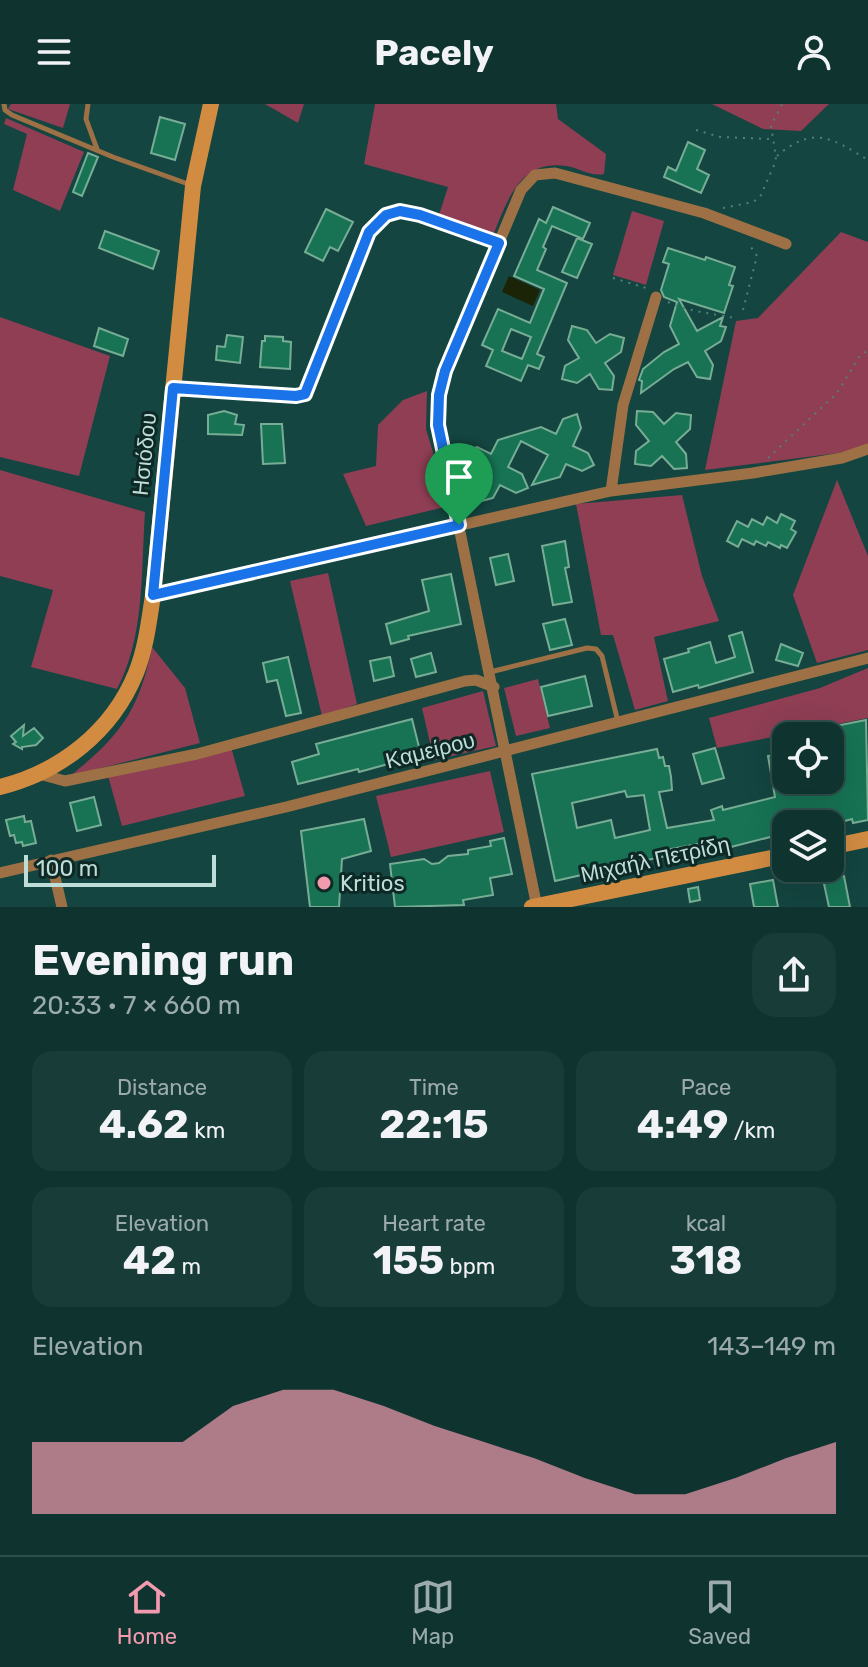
<!DOCTYPE html>
<html lang="en">
<head>
<meta charset="utf-8">
<style>
	body { margin:0; font-family:Rubik,sans-serif; background:#183c38; color:#f1f3f6; height:100vh; display:flex; flex-direction:column; font-size:30px; white-space:nowrap }
	* { box-sizing:border-box; margin:0 }
	p { font-size:26px; color:#9baaab }
	.icon { flex:none; width:44px; height:44px; fill:none; stroke:currentColor; stroke-width:2; stroke-linecap:round; stroke-linejoin:round }
	.map { position:relative; height:803px; overflow:hidden }
	.panel { display:flex; flex-direction:column; background:#0f3430; flex:1 }
	.panel>* { flex:none }
	.tools { position:absolute; left:772px; top:618px; display:grid; gap:16px }
	.tools a { display:grid; place-items:center; width:72px; height:72px; border-radius:16px; background:#0f3430; box-shadow:0 8px 32px #0002,0 0 0 2px #2f4f4c; font-size:40px }
	.scale { position:absolute; left:24px; bottom:20px; width:192px; box-sizing:border-box; padding-left:8px; border:4px solid #bfddd8; border-top:0; font-size:22px; line-height:28px; white-space:nowrap; color:#bfddd8; -webkit-text-stroke:6px #0e2925; paint-order:stroke }
	.pin { position:absolute; display:grid; place-items:center; width:68px; height:68px; color:#fff; margin:-82px -34px; border-radius:50% 50% 50% 0; rotate:-45deg; box-shadow:0 0 8px #0007 }
	.pin .icon { rotate:45deg }
	.round { display:grid; place-items:center; flex:none; width:84px; height:84px; border-radius:24px; background:#183c38 }
	.head { display:flex; align-items:center; justify-content:space-between; height:136px; padding:0 32px }
	h1 { font-size:44px; font-weight:700; line-height:60px }
	.stats { display:grid; grid-template-columns:repeat(3,1fr); gap:12px; height:136px; padding:8px 32px }
	.stats div { display:grid; align-content:center; border-radius:20px; background:#183c38; text-align:center }
	.stats b { font-size:40px; font-weight:700 }
	.stats small { font-size:22px; font-weight:400 }
	.stats p { font-size:22px }
	.chart { height:224px; padding:16px 32px }
	.chart p { display:flex; justify-content:space-between }
	.chart svg { width:100%; height:144px; margin-top:8px; fill:#f29aae; opacity:.7 }
	header { display:flex; justify-content:space-between; align-items:center; height:104px; padding:0 32px; background:#0f3430; font-size:36px; font-weight:700 }
	.tabs { display:flex; justify-content:space-around; align-items:center; height:112px; border-top:2px solid #2f4f4c; background:#0f3430; font-size:22px; color:#9baaab }
	.tabs a { display:grid; justify-items:center; gap:4px }
	.tabs .on { color:#f29aae }
	.map>svg:first-child { display:block }
	.green { fill:#8f3e54 }
	.water { fill:#1b2407 }
	.building { fill:#177354; stroke:#78ad95; stroke-width:2; fill-rule:evenodd }
	.lines { fill:none; stroke-linecap:round; stroke-linejoin:round }
	.path { stroke:#557e79; stroke-width:2; stroke-dasharray:2 6; stroke-linecap:butt }
	.lane { stroke:#9d7145; stroke-width:5 }
	.street { stroke:#9d7145; stroke-width:11 }
	.secondary { stroke:#d28c42; stroke-width:16 }
	.route-casing { stroke:#fff; stroke-width:16 }
	.route { stroke:#1a73e8; stroke-width:10 }
	.poi-dot { fill:#f29aae; stroke:#0e2925; stroke-width:3 }
	.labels { text-anchor:middle; stroke-width:6; stroke-linejoin:round; paint-order:stroke }
	.street-label { font-size:22px; fill:#bfddd8; stroke:#0e2925 }
	.poi-label { font-size:22px; fill:#bfddd8; stroke:#0e2925; text-anchor:start }
</style>
</head>
<body>
<header><svg class="icon" aria-label="menu" viewBox="0 0 24 24"><path d="M4 6h16M4 12h16M4 18h16"/></svg>Pacely<svg class="icon" aria-label="person" viewBox="0 0 24 24"><circle cx="12" cy="8" r="4"/><path d="M4 21q1-7 8-7t8 7"/></svg></header>
<div class="map">
<svg width="868" height="803" viewBox="0 0 868 803">
	<rect width="100%" height="100%" fill="#144540"/>
	<path class="green" d="M11,0H70L63,24L8,5Z
		M265,0H304L298,19Z
		M375,0H556L558,15L606,50L604,70C590,73 580,64 566,62C518,55 507,99 491,136L438,114L448,83L364,60Z
		M712,0H829L801,27L763,25Z
		M6,14L84,48L60,107L13,86L27,30L4,20Z
		M632,107L664,117L646,181L613,171Z
		M841,128L868,138V341L862,346L705,366L736,217L758,214Z
		M0,213L110,252L79,372L0,353Z
		M427,287L426,325L449,402L366,422L343,370L376,362L378,321L403,296Z
		M0,366L145,408C141,466 145,533 117,585L31,563L53,486L0,472Z
		M837,376L868,452V546L817,559L793,491Z
		M682,391L702,472L719,517L654,533L668,597L635,606L613,531H601L576,400Z
		M328,469L357,600L322,612L290,477Z
		M152,543L185,584L200,639L70,672C120,632 139,607 152,543Z
		M868,564V614L717,644L709,614L820,584Z
		M538,575L550,624L516,632L504,584Z
		M483,587L496,642L434,656L422,604Z
		M231,643L245,692L122,722L108,672Z
		M490,667L504,728L391,753L376,692Z"/>
	<path class="water" d="M509,172L540,186L533,202L502,188Z"/>
	<path class="building" d="M160,13L185,20L175,56L151,49Z
		M688,38L705,46L697,65L709,71L701,89L664,73L668,63L676,67Z
		M88,49L98,53L82,92L73,88Z
		M553,103L590,119L583,135L552,122L543,143L546,145L537,166L567,179L537,250L544,253L539,265L528,261L521,277L486,262L493,246L482,241L498,205L530,219L544,185L514,172L539,115L546,119ZM511,225L531,233L522,255L502,247Z
		M326,105L353,118L338,147L330,143L323,157L305,148Z
		M105,127L159,147L153,165L99,144Z
		M577,134L592,140L577,174L562,168Z
		M668,144L705,156L706,153L735,163L729,181L733,182L724,209L679,195L697,227L723,213L720,222L726,223L721,237L705,247L713,261L710,275L697,273L688,258L674,265L641,289L642,277L639,276L643,265L664,248L679,240L670,222L677,198L664,193L661,186L669,160L663,158Z
		M572,222L587,226L596,239L610,230L624,234L621,248L605,259L614,272L612,286L599,285L590,270L577,279L562,275L565,262L579,254L568,236Z
		M99,224L128,235L123,252L94,242Z
		M227,231L243,233L240,259L216,256L217,242L225,243Z
		M265,232L283,233V237L291,238L290,265L260,263L262,237H265Z
		M224,307L237,311L235,320L244,321L242,331L208,330V311Z
		M637,307L653,308L664,320L676,309L691,311L690,325L676,338L686,350L687,364L674,365L662,352L651,362L635,360L636,347L649,337L636,321Z
		M577,310L581,324L573,342L588,349L594,361L582,367L566,360L560,373L532,381L548,351L521,337L508,363L522,370L528,384L516,389L500,381L493,394L478,398L475,386L483,372L465,361L461,348L477,343L491,350L498,336L541,323L556,330L563,315Z
		M261,320H282L285,359L263,360Z
		M781,410L795,417L791,425L796,428L787,444L781,441L780,444L768,438L766,442L756,437L754,441L742,435L738,443L727,437L737,417L748,423L752,415L763,421L767,413L777,419Z
		M565,437L569,463L565,464L572,498L553,501L542,442Z
		M508,450L514,477L496,481L490,454Z
		M451,470L461,520L408,532L409,535L391,540L386,520L429,507L422,476Z
		M565,515L572,541L550,546L543,520Z
		M742,528L753,568L699,584L698,581L673,588L664,555L689,548L688,545L710,538L716,559L735,553L729,532Z
		M781,540L803,549L798,562L776,556Z
		M431,549L436,568L416,573L411,555Z
		M288,553L301,609L286,612L277,576L267,578L263,559Z
		M390,553L394,572L374,577L370,557Z
		M585,572L592,602L548,612L541,583Z
		M412,615L421,651L359,668L358,665L298,680L292,658L319,650L316,640Z
		M866,616L868,716L853,719L852,715L834,720H786V729L723,745L720,736L671,745L672,751L632,759L633,763L600,770L599,767L555,777L532,670L657,645L659,654L663,653L665,662H669L671,673L672,686L659,688L667,724L714,716L711,706L722,702L723,706L775,693L768,652L786,649V676H794L796,685L839,674L833,645L830,646V623ZM625,687L627,693L644,691L650,726L615,734L611,716L577,724L572,699Z
		M24,621L23,632L34,624L43,634L36,641L22,643V645L13,640L16,638L11,632Z
		M715,644L724,674L702,680L693,650Z
		M94,693L101,721L77,727L70,699Z
		M24,712L25,718L31,717L36,739L23,742L22,738L16,739L14,731L10,732L6,716Z
		M364,715L371,747L342,755L339,803H310L301,727Z
		M504,734L512,770L490,774L493,791L463,796L464,801L395,803L390,760L424,755L432,760L439,759L448,752L468,750V746L491,742L490,737Z
		M844,772L850,803H829L823,775Z
		M773,776L778,803H754L750,780Z
		M698,783L700,796L690,798L688,785Z"/>
	<g class="lines">
		<path class="path" d="M696,26L720,33L770,35
			M777,52C813,21 832,34 868,56
			M723,104L753,98L760,93L775,59L776,53L771,22L782,0
			M613,174L646,184
			M668,198C689,208 711,209 734,214
			M743,206L757,152L749,140
			M768,354L837,289L861,250L868,247"/>
		<path class="lane" d="M4,0L5,6L12,11L113,53L191,81
			M88,0L86,15L97,45
			M490,568L587,544L596,545L602,552L618,618"/>
		<path class="street" d="M173,284L296,292L305,290L369,128C374,121 379,114 387,110C411,100 473,130 499,139
			M611,387L623,301L656,193
			M153,491L611,387L753,369L842,354L868,345
			M39,670L65,677L197,650L465,577L476,576L494,583
			M51,756L62,803
			M0,769L286,703L868,554
			M537,803L438,321L439,291L445,267L521,86L535,71L555,69L704,109L786,140"/>
		<path class="secondary" d="M0,683C60,668 112,628 136,569C146,544 149,517 153,491L193,82L211,0
			M830,743L868,735
			M532,803L786,751"/>
	</g>
	<g class="lines">
		<g class="route-casing">
			<path id="route" d="M400,107L420,111L499,139L445,267L439,291L438,321L459,421L153,491L173,284L296,292L305,290L369,128L386,111Z"/>
		</g>
		<use href="#route" class="route"/>
	</g>
	<circle class="poi-dot" cx="324" cy="779" r="8"/>
	<g class="labels">
		<g class="street-label">
			<text transform="translate(144 350) rotate(-84)" y="8">Ησιόδου</text>
			<text transform="translate(430 646) rotate(-14)" y="8">Καμείρου</text>
			<text transform="translate(655 755) rotate(-12)" y="8">Μιχαήλ Πετρίδη</text>
		</g>
		<g class="poi-label">
			<text x="340" y="787">Kritios</text>
		</g>
	</g>
</svg>
<div class="tools">
<a><svg class="icon" aria-label="locate" viewBox="0 0 24 24"><circle cx="12" cy="12" r="6"/><path d="M12 2v4M12 18v4M2 12h4M18 12h4"/></svg></a>
<a><svg class="icon" aria-label="layers" viewBox="0 0 24 24"><path d="M12 4l9 5-9 5-9-5zM3 14l9 5 9-5"/></svg></a>
</div>
<div class="scale">100 m</div>
<div class="pin" style="left:459px;top:421px;background:#1e9e55"><svg class="icon" aria-label="arrive" viewBox="0 0 24 24"><path d="M6 21V4h12l-3 4 3 4H6"/></svg></div>
</div>
<section class="panel">
<div class="head"><div><h1>Evening run</h1><p>20:33 · 7 × 660 m</p></div><a class="round"><svg class="icon" aria-label="share" viewBox="0 0 24 24"><path d="M12 15V3M7 8l5-5 5 5M5 13v7h14v-7"/></svg></a></div>
<div class="stats">
<div><p>Distance</p><b>4.62<small> km</small></b></div>
<div><p>Time</p><b>22:15</b></div>
<div><p>Pace</p><b>4:49<small> /km</small></b></div>
</div>
<div class="stats">
<div><p>Elevation</p><b>42<small> m</small></b></div>
<div><p>Heart rate</p><b>155<small> bpm</small></b></div>
<div><p>kcal</p><b>318</b></div>
</div>
<div class="chart"><p><span>Elevation</span>143–149 m</p>
<svg viewBox="0 0 160 44" preserveAspectRatio="none"><path d="M0 44V22L10 22L20 22L30 22L40 11L50 6L60 6L70 11L80 17L90 22L100 27L110 33L120 38L130 38L140 33L150 27L160 22V44z"/></svg>
</div>
</section>
<nav class="tabs">
<a class="on"><svg class="icon" aria-label="home" viewBox="0 0 24 24"><path d="M3 11l9-7 9 7M6 9v11h12V9"/></svg>Home</a>
<a><svg class="icon" aria-label="map" viewBox="0 0 24 24"><path d="M3 6l6-2 6 2 6-2v14l-6 2-6-2-6 2zM9 4v14M15 6v14"/></svg>Map</a>
<a><svg class="icon" aria-label="saved" viewBox="0 0 24 24"><path d="M7 4h10v16l-5-4-5 4z"/></svg>Saved</a>
</nav>
</body>
</html>
